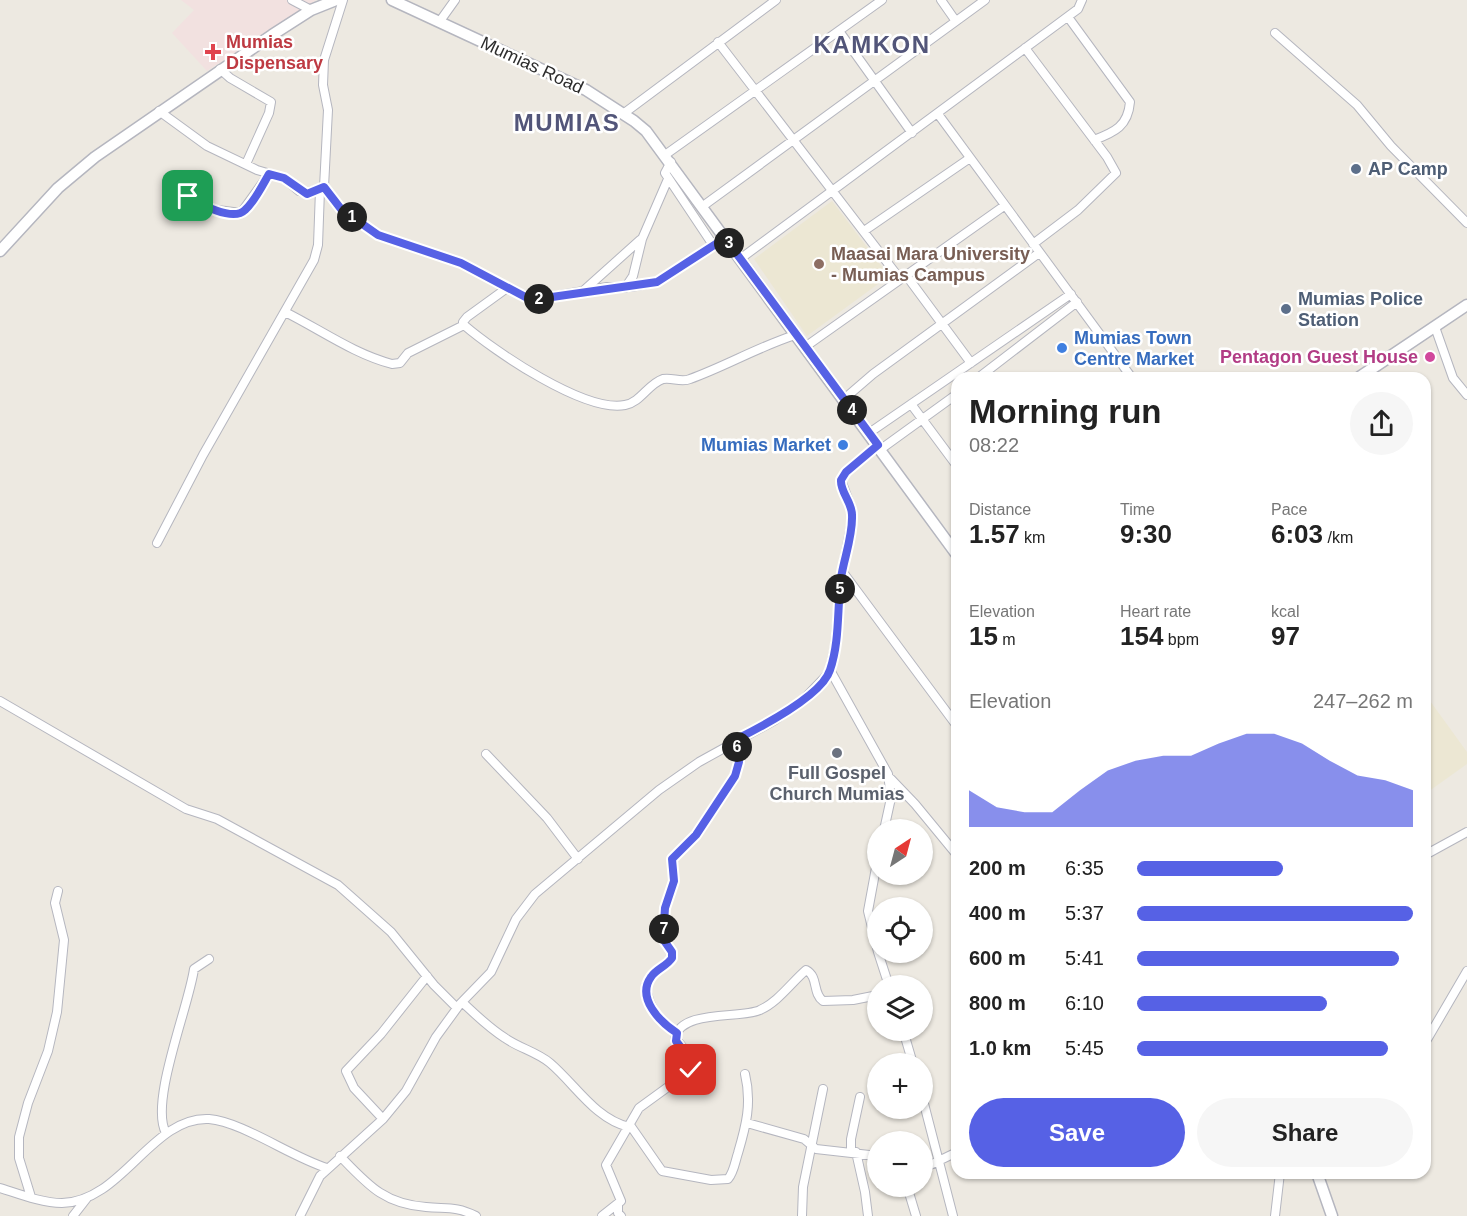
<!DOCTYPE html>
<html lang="en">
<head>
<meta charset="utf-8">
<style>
	body { margin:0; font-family:Helvetica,sans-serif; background:#f6f6f6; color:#222; height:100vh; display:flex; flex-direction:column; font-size:22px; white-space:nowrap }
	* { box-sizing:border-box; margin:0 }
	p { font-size:20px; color:#767676 }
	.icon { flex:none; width:33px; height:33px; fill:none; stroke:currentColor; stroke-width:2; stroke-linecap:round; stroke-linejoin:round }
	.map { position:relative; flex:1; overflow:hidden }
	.details { position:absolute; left:951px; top:372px; width:480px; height:807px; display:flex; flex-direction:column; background:#fff; border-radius:18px; box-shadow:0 2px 4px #0004 }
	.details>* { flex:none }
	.needle { width:39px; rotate:36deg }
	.controls { position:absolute; left:867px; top:819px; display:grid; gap:12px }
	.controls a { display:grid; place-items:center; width:66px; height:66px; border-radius:50%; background:#fff; box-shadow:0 2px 4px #0004; font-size:30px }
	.pin { position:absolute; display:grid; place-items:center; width:51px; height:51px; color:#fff; margin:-26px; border-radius:12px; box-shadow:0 3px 9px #0006 }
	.km { position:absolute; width:30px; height:30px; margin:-15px; border-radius:50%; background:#222; color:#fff; font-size:16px; line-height:30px; text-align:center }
	.round { display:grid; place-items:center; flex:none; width:63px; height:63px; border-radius:32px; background:#f6f6f6 }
	.head { display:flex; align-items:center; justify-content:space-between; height:102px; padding:0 18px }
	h1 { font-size:33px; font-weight:800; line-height:45px }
	.figures { display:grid; grid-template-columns:repeat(3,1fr); gap:9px; height:102px; padding:6px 18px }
	.figures div { display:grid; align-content:center }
	.figures b { font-size:26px; font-weight:800 }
	.figures small { font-size:16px; font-weight:400 }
	.figures p { font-size:16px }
	.chart { height:168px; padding:12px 18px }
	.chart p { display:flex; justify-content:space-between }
	.chart svg { width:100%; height:108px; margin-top:6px; fill:#5661e5; opacity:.7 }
	.button { display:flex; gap:12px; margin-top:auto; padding:12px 18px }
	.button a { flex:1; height:69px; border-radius:36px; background:#5661e5; color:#fff; font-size:24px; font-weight:800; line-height:69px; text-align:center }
	.button a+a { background:#f6f6f6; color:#222 }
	ul { padding:0 18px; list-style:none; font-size:20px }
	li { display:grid; grid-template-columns:96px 72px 1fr; align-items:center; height:45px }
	li i { height:15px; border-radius:8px; background:#5661e5 }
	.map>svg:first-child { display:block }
	.education { fill:#ece7d3 }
	.medical { fill:#f2e1e0 }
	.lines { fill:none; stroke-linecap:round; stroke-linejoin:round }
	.street-casing { stroke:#b5b6bf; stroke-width:10 }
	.secondary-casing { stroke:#b5b6bf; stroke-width:13 }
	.street { stroke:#fff; stroke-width:8 }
	.secondary { stroke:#fff; stroke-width:10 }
	.route-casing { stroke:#fff; stroke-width:12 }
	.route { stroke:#5661e5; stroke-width:8 }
	.health-dot { fill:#e0444e; stroke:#fff; stroke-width:2 }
	.service-dot { fill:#5c6f8a; stroke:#fff; stroke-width:2 }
	.education-dot { fill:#8d6e63; stroke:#fff; stroke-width:2 }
	.shop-dot { fill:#3f7fe0; stroke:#fff; stroke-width:2 }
	.hotel-dot { fill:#d1479c; stroke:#fff; stroke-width:2 }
	.worship-dot { fill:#6b7280; stroke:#fff; stroke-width:2 }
	.labels { text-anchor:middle; stroke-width:5; stroke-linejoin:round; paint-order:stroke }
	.health-label { font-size:18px; font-weight:bold; fill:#be3a42; stroke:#fff; text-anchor:start }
	.street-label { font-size:18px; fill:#2d2d2d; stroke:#fff }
	.service-label { font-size:18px; font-weight:bold; fill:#4e5e75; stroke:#fff; text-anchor:start }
	.education-label { font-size:18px; font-weight:bold; fill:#785e54; stroke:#fff; text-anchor:start }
	.shop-label { font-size:18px; font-weight:bold; fill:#366cbe; stroke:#fff; text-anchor:start }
	.hotel-label { font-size:18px; font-weight:bold; fill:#b23c85; stroke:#fff; text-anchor:end }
	.worship-label { font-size:18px; font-weight:bold; fill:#5b616d; stroke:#fff }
	.district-label { font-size:24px; font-weight:bold; letter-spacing:1.5px; fill:#525579; stroke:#fff }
</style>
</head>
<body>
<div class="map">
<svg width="1467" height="1216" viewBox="0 0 1467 1216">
	<rect width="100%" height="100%" fill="#ede9e1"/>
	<path class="education" d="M832,201L889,276L807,336L754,259Z
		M1425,694L1467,752V764L1425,794Z"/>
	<path class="medical" d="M181,0H316L207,71L172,33L194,10Z"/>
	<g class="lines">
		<g class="street-casing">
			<path id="street" d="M292,0L311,10
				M941,0L955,20
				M1068,17L1130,102C1128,126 1115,132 1094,140
				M440,21L455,0
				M839,31L912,133
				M1275,33L1357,105L1391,146L1467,223
				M718,42L900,279
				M1025,48L1107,157L1116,173L1078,210L1033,244
				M220,69L230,78L271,102L269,113L246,164
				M159,111L207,146L257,170L284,178L299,191L307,193L324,187L328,110L323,85L324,60L343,0
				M623,114L776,0
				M938,114L1132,378
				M665,155L882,0
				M671,162L665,173L713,245
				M324,187L341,209L378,235L461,263L531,300L607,287H631L657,282L725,238
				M180,188L210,209L241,213L269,174
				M703,206L985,0
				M864,231L970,158
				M740,259L1078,9L1082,0
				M906,275L971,363
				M507,288L467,317L463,322L464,325C494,351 585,413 625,405C641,402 648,384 663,379C672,377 681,383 690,379C726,366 758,347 795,335
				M625,288L633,276L642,239L668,179
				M582,292L640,240
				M285,312C321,330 354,354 392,364L400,363L408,353L464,325
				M1435,327L1453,378L1467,395
				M805,347L1004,206
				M978,378L1077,302
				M844,399L873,374L1039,253
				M911,404L957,466
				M869,433L1071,294
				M881,449L957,394
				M157,543L203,455L314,260L318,245L320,190
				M842,571L957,726
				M830,670L888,774L891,798L884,830
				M0,701L186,809L217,819L338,885L391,932L434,985L457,1008
				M486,754L547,818L578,859
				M891,779L915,804L957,855
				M1425,855L1467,832
				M878,857L868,911L878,952
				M878,952L889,986
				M462,1002C476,1015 489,1028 505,1038C519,1048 537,1052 550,1063C575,1084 595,1119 629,1127
				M903,1030L913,1064
				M677,1033C659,1021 648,1007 646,986L652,975L672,958V952L663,939L665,908L674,881L672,859L696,835L735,776L739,762L736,740
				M1425,1043L1467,971
				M922,1096L953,1216
				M383,1119L354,1088L346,1071L381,1034L427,976
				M747,1123L804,1139L816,1149L878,1156
				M630,1125L662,1171L711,1180L728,1179C734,1172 735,1162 738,1153C746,1126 752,1103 745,1074
				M166,1133C149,1103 189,1006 194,969L209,959
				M851,1152V1139L860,1097
				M856,1152L865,1192L868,1216
				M340,1156C368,1185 384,1204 426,1207C447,1209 456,1206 476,1216
				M922,1169L957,1152
				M907,1186L916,1216
				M0,1188C19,1194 42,1203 62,1203C122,1202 152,1116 209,1119C243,1122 291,1157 327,1168
				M31,1197L19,1158V1137L28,1103L48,1051L57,1012L64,940L55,903L58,891
				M618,1205V1213L621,1216
				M73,1216L87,1198
				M300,1216L320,1176L383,1119L406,1091L436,1037L460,1004L491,972L516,919L535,894L659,790L699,762L775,720L803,700L829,673L835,647L841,577L852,521L851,507L841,480L846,472L878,445
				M602,1216L621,1201L606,1165L639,1108L694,1068L689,1055L675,1038C681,1009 741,1019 760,1010C778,1002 791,983 806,970C819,977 812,993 823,1001L853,1000L878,995
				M802,1216L803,1187L823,1089
				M1275,1216L1280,1173"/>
		</g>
		<g class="secondary-casing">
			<path id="secondary" d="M392,0L586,90L634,121L646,131L957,555
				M0,251L58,188L95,157L272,35L311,10L336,0
				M1358,378L1467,305
				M1317,1173L1332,1216"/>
		</g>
		<use href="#street" class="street"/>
		<use href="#secondary" class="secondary"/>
	</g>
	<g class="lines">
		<g class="route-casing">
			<path id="route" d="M188,196C199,204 233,222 245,210C255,201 262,186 269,174L284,178L307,194L324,187L341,209L378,235L461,263L531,300L657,282L725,238L878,445L846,472L841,480C840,492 852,502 852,515C853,536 844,558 841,578C837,608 840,641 830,670C822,696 759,728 735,740L739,762L735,776L696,835L672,859L674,881L665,908L663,939L672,952V958C667,966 656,969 651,977C636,998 660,1022 677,1033L676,1041L694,1065L691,1070"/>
		</g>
		<use href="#route" class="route"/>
	</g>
	<path class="health-dot" d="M210 43h6v6h6v6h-6v6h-6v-6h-6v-6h6z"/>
	<g class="service-dot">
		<circle cx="1356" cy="169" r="6"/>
		<circle cx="1286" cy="309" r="6"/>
	</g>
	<circle class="education-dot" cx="819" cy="264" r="6"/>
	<g class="shop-dot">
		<circle cx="1062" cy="348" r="6"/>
		<circle cx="843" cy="445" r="6"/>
	</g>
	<circle class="hotel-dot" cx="1430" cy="357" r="6"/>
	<circle class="worship-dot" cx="837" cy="753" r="6"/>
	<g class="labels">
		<g class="health-label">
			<text x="226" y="48">Mumias<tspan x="226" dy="21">Dispensary</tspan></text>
		</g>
		<g class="street-label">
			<text transform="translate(532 65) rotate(25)" y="6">Mumias Road</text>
		</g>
		<g class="service-label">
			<text x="1368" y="175">AP Camp</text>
			<text x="1298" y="305">Mumias Police<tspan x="1298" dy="21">Station</tspan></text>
		</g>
		<g class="education-label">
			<text x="831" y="260">Maasai Mara University<tspan x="831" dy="21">- Mumias Campus</tspan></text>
		</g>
		<g class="shop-label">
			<text x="1074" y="344">Mumias Town<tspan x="1074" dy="21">Centre Market</tspan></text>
			<text x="831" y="451" text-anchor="end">Mumias Market</text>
		</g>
		<g class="hotel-label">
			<text x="1418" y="363">Pentagon Guest House</text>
		</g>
		<g class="worship-label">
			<text x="837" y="779">Full Gospel<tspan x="837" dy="21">Church Mumias</tspan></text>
		</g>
		<g class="district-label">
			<text x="872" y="53">KAMKON</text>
			<text x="567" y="131">MUMIAS</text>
		</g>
	</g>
</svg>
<div class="controls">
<a><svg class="needle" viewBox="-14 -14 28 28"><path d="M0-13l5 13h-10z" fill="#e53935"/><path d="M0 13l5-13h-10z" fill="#767676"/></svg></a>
<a><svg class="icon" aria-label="locate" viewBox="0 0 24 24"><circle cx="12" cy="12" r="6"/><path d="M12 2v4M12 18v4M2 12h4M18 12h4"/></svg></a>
<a><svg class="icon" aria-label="layers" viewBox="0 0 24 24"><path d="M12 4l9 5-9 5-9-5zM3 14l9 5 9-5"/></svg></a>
<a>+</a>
<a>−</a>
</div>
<div class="pin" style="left:188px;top:196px;background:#1e9e55"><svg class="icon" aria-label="arrive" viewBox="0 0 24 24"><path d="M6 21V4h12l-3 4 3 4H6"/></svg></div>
<div class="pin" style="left:691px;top:1070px;background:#d93025"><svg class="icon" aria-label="check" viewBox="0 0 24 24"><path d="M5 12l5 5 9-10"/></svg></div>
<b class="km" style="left:352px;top:217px">1</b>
<b class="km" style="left:539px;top:299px">2</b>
<b class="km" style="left:729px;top:243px">3</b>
<b class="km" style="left:852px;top:410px">4</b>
<b class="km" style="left:840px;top:589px">5</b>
<b class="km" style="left:737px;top:747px">6</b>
<b class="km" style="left:664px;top:929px">7</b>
<section class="details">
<div class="head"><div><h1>Morning run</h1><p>08:22</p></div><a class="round"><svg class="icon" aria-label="share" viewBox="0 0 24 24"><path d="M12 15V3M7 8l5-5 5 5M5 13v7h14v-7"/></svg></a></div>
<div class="figures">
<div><p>Distance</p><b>1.57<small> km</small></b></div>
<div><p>Time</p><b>9:30</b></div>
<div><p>Pace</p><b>6:03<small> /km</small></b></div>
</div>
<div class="figures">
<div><p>Elevation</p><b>15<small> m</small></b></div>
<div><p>Heart rate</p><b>154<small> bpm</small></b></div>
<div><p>kcal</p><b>97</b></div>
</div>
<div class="chart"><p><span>Elevation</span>247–262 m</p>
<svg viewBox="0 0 160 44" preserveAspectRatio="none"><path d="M0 44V29L10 36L20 38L30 38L40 29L50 21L60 17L70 15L80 15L90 10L100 6L110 6L120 10L130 17L140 23L150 25L160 29V44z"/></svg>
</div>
<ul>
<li><b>200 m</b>6:35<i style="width:53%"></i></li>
<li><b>400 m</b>5:37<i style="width:100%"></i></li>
<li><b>600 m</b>5:41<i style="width:95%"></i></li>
<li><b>800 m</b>6:10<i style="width:69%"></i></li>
<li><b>1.0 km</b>5:45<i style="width:91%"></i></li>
</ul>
<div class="button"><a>Save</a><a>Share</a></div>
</section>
</div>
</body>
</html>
